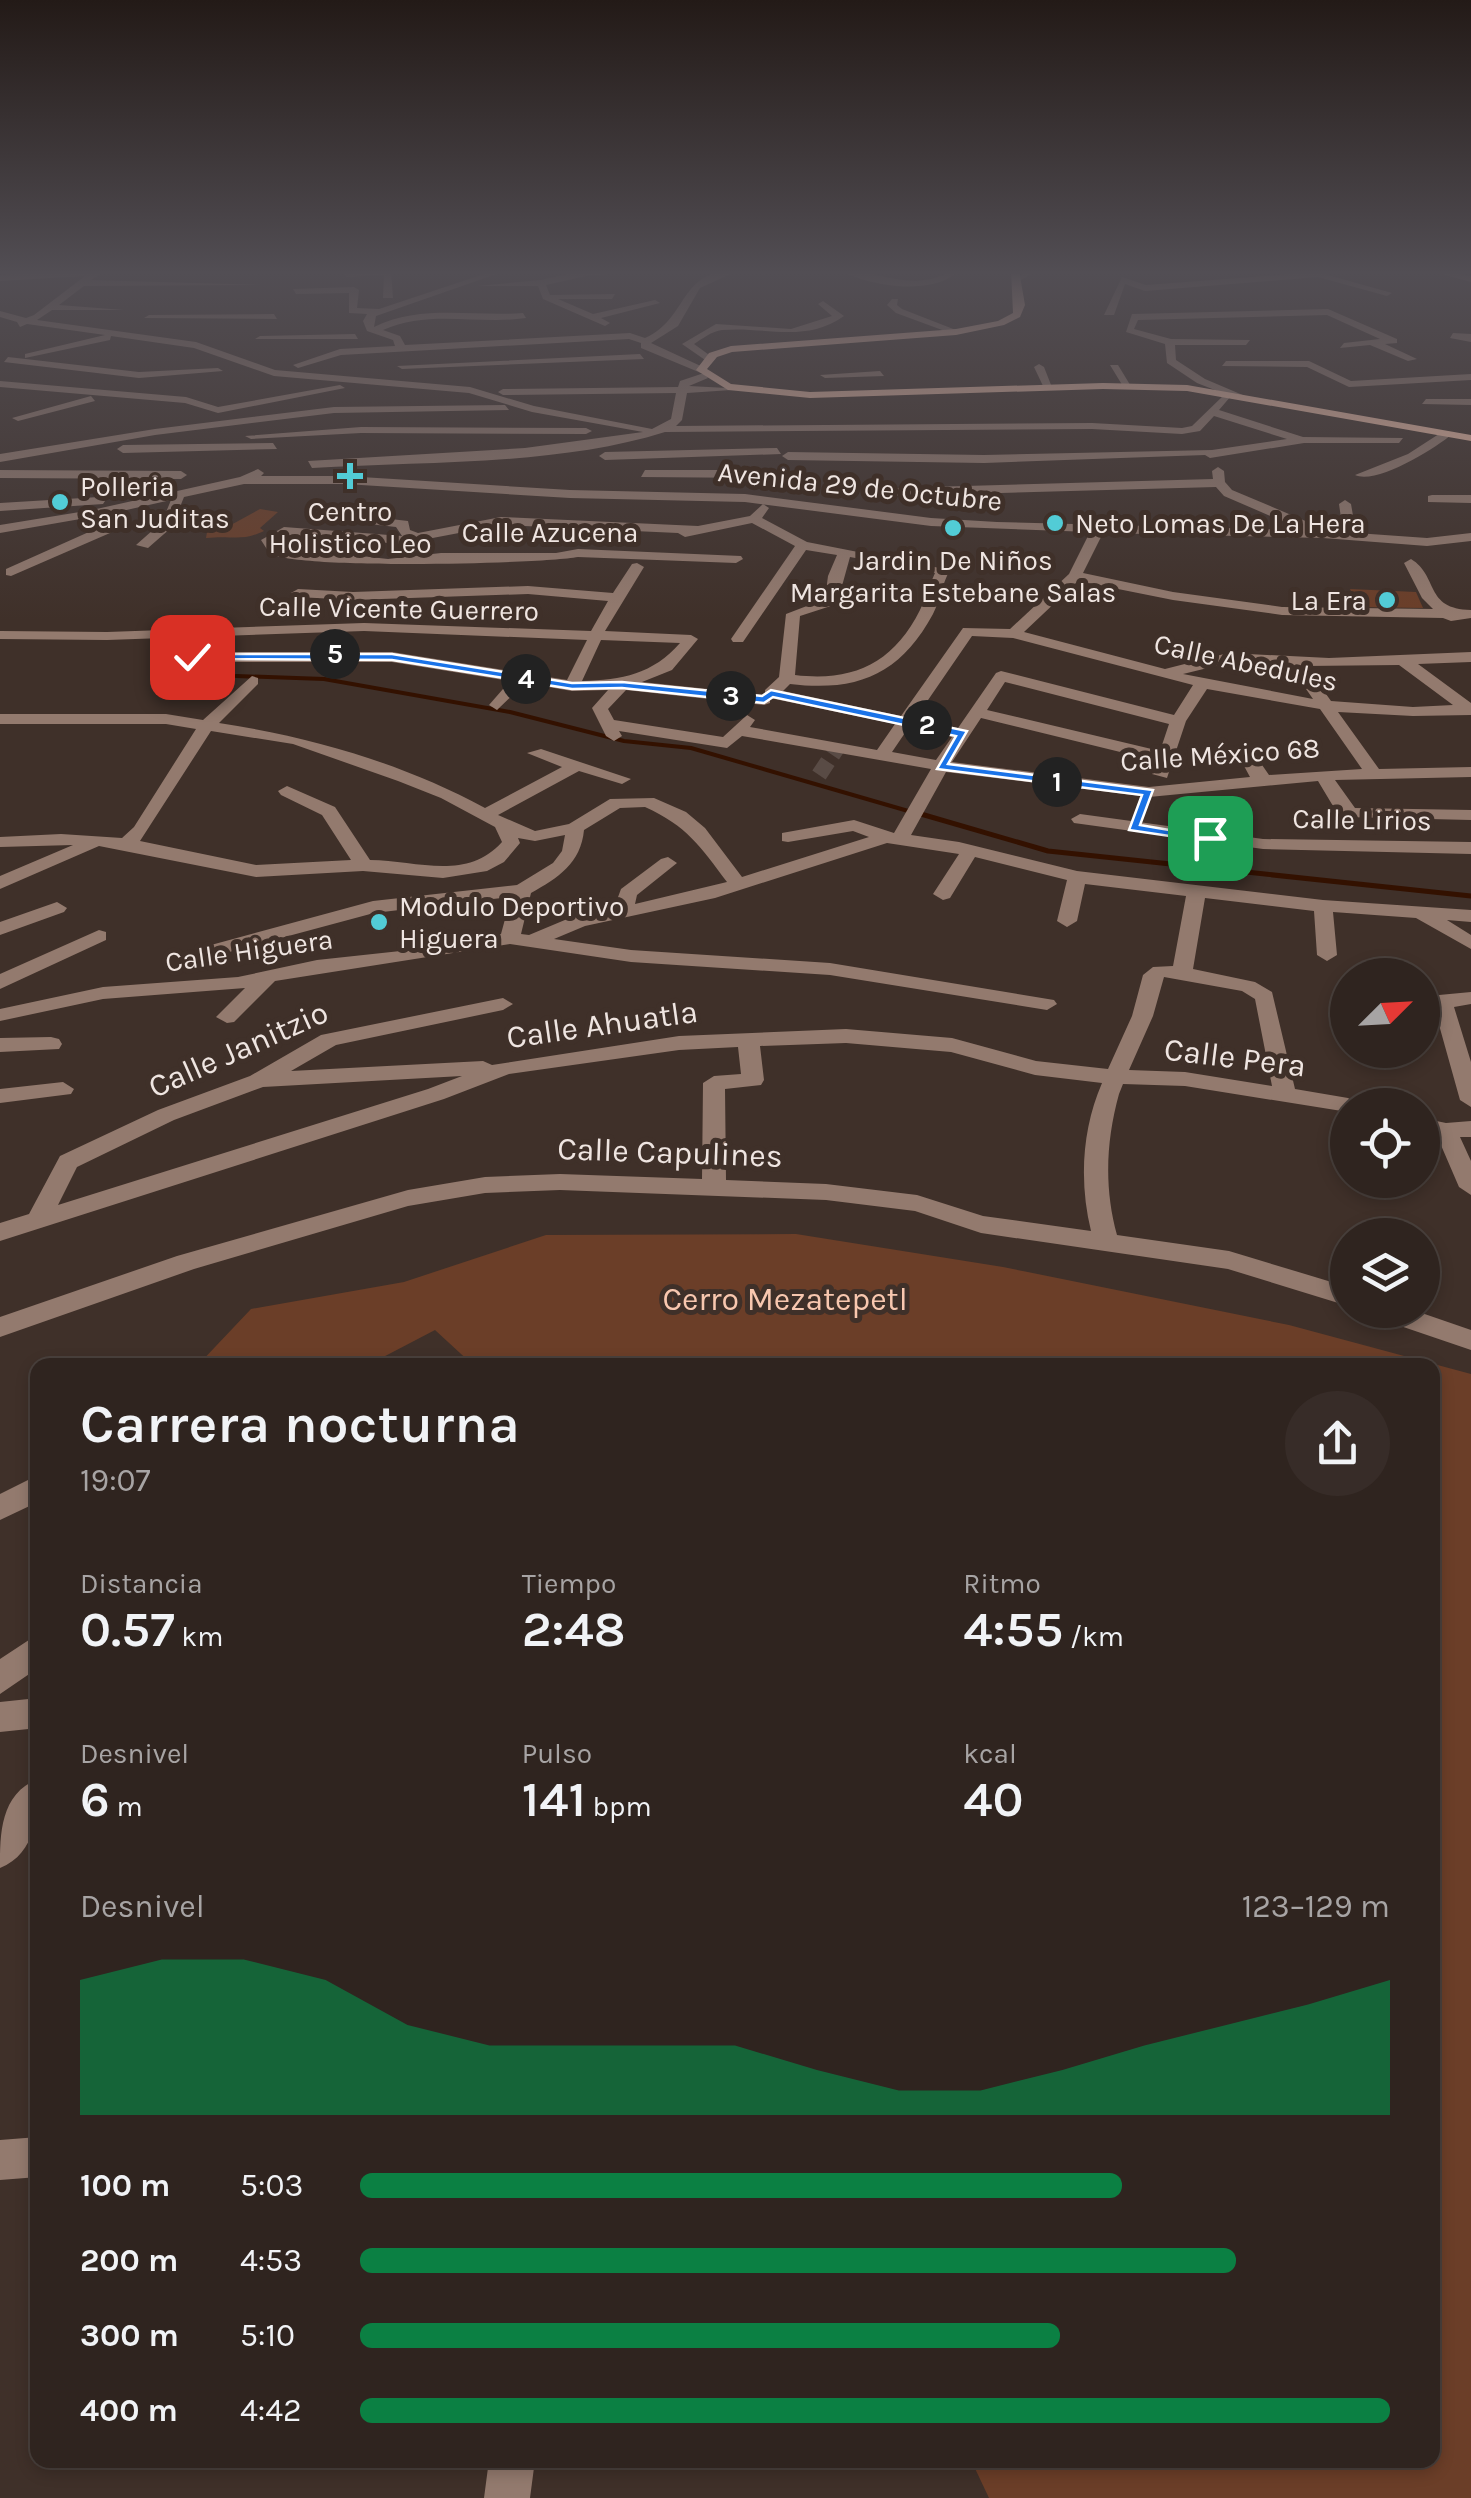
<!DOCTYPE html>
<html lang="es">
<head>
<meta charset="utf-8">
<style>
	body { margin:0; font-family:Karla,sans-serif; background:#372c28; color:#f1f3f6; height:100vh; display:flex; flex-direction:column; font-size:38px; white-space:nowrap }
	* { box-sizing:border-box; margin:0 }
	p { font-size:32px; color:#a7a4a4 }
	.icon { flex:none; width:55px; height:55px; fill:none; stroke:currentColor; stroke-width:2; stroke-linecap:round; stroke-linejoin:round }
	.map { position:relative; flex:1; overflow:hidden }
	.panel { position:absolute; left:30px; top:1358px; width:1410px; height:1110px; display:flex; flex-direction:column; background:#2f241f; border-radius:20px; box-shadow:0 5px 15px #0003,0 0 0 2px #4a413d }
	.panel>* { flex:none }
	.needle { width:65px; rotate:66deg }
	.controls { position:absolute; left:1330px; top:958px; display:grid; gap:20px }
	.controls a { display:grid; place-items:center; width:110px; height:110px; border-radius:50%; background:#2f241f; box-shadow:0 5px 15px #0003,0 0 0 2px #4a413d; font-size:50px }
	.pin { position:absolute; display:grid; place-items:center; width:85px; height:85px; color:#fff; margin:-42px; border-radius:20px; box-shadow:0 5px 15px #0006 }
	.km { position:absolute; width:50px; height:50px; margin:-25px; border-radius:50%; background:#222; color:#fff; font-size:28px; line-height:50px; text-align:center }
	.round { display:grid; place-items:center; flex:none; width:105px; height:105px; border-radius:52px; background:#372c28 }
	.summary { display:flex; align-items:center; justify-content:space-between; height:170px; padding:0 50px }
	h1 { font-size:55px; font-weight:600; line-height:75px }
	.metrics { display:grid; grid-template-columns:repeat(3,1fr); gap:15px; height:170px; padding:10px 50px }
	.metrics div { display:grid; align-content:center }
	.metrics b { font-size:50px; font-weight:600 }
	.metrics small { font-size:28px; font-weight:400 }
	.metrics p { font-size:28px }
	.chart { height:280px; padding:20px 50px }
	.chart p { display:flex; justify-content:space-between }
	.chart svg { width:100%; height:180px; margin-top:10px; fill:#0b8043; opacity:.7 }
	ul { padding:0 50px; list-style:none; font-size:32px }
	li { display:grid; grid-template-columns:160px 120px 1fr; align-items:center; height:75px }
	li i { height:25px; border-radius:12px; background:#0b8043 }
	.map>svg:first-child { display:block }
	.green { fill:#6b3e28 }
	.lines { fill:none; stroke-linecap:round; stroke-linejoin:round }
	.stream-far1 { stroke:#310; stroke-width:4 }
	.stream { stroke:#310; stroke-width:5 }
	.minor-tunnel { stroke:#594b45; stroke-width:16; stroke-dasharray:16 8; stroke-linecap:butt }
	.minor { fill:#937a6e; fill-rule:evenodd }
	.major { fill:#f1bfa7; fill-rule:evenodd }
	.route { fill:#1a73e8; stroke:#fff; stroke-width:2.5 }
	.poi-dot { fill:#52ccd6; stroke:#3f3029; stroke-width:4 }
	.labels { text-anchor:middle; stroke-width:10; stroke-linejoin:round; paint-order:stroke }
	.far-poi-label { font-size:28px; fill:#efe5e1; stroke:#3f3029; text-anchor:start }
	.far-street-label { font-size:28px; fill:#efe5e1; stroke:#3f3029 }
	.street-label { font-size:32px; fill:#efe5e1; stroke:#3f3029 }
	.park-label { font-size:32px; fill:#f8c7af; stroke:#3f3029 }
</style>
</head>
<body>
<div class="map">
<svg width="1471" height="2498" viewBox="0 0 1471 2498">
	<rect width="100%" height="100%" fill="#3f3029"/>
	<path class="green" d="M260,509L278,512L260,528L264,531C240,542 234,535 206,538L208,526H229Z
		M1350,589L1416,592L1423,608L1358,607Z
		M796,1234L1003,1267L1289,1325L1471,1374V2498H989L971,2460H1432V1365H473L435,1330L368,1365H198L251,1309L404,1282L546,1235Z"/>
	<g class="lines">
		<path class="stream-far1" d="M236,676L324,679L510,712L624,741L691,748L922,815"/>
		<path class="stream" d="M914,812L1048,851L1471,896"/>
		<path class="minor-tunnel" d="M819,775L837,748"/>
		<path class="minor" d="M98,270L102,273L91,280L264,285L84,286L59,305L124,310H52L37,320L196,342L275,370L470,387L534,406L652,429L671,419L676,393L503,395L498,392L503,389L678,387L680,381L704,373L708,378L689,386L746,389L687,393L682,420L676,426L1092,423L1182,428L1192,426L1225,394L1197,383L1167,363L1165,344L1126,332L1132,314L1328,309L1397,339V343L1385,344L1417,359L1408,361L1370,345L1340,348L1344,343L1380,339L1327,315L1138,320L1134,329L1171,339L1250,340L1246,345H1175L1176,360L1205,379L1245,396L1240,399L1231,396L1219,410L1303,437L1403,438L1399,443H1304L1210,458L1205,455L984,463L788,460L782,456L788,452L984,455L1212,450L1287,439L1214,416L1200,431L1182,434L1092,429L665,432C557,466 425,461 312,468L308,461L525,448L643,432L532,412L469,393L274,376L194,348L111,336L110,340L25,358V354L105,335L27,324L20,327L17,322L0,317V311L26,318L34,315L85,276L0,281V275Z
			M341,270H391L393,298H383L384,275L346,277Z
			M496,270H508L376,316L374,327C420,304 473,317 523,313L526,318C478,325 428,309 383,330L400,336L405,345L630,333L645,338C689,319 678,268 739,270L700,288L678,326L651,343L705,368L701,373L641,348V343L629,339L341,355L298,368L293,365L340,349L395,346L393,340L367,331L363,321L367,314L349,313V293L296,294L293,289L354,287L359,290L357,308L379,309Z
			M586,270L633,272L586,276L546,285L550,295L615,294L612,299H558L593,314L655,300L660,303L601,318L610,323L605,326L543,299L538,286H477L541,280Z
			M840,270C874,270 911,291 945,274L944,270H952L954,275C926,295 868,286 840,270Z
			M1029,270H1039L1015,283V279Z
			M1297,270H1310L1392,293L1387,296L1318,277L1145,291L1125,284L1114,315H1104L1122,277L1146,285L1304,273Z
			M1433,270L1471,276V282L1434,272Z
			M892,299H898L897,305L902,309L961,332L953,334L896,313L887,305Z
			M823,301L844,316C804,344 766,326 722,330C712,331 702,339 694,344L712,357L708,362L682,344L716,324L791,329L832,316L818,304Z
			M274,314L277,319L144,318L149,315Z
			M1453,333L1471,334V342L1450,338Z
			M355,334L358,339H255L260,336Z
			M640,354L644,359L402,369L397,366Z
			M8,357L139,372L218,368L223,371L139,378L4,362Z
			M1226,361H1309L1351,381L1471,374V380L1349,387L1307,367L1222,366Z
			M1039,364L1044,367L1053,390L1044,388L1034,367Z
			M1110,365H1118L1132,388H1124Z
			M880,371L884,376L825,378L820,375Z
			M0,381L186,397L218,407L340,385L345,388L218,413L185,403L0,387Z
			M91,396L95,401L18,421L12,418Z
			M1426,399H1471V405L1422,404Z
			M505,405L509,410L334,413L155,435L0,462V454L155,429L334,407Z
			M361,427L586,428L592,431L586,434L361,433L251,439L245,436Z
			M1442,432L1452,434C1435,449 1376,485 1355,475L1408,454Z
			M273,443L277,449L123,453L117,449L123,445Z
			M777,448L781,454L605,460L599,456L605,452Z
			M1218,467L1224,471L1225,482L1232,490L1315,525V530L1343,532L1339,504L1345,500L1351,504L1356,533L1427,538L1471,533V541L1427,546L1323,538L1103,533L1083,573L1173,592L1282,607L1433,609L1422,598L1404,563L1411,559C1439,576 1424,609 1471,610V618L1451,621L1443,618L1282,615L1173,600L1078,581L1024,632L1165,669L1228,653L1329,658L1471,652V662L1418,664L1471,703V715L1413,716L1338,712L1379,769L1471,767V777L1335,780L1355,808L1471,810V820L1345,817L1336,811L1318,781L1149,797L946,772L911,835L959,842L1077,871L1323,900L1471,910V922L1447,920L1471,935V949L1416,918L1333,912L1337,955L1327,961L1317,955L1314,911L1205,898L1193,969L1255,982L1272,992L1295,1089L1348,1098L1359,1105H1348V1112L1185,1086L1123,1084L1119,1094C1106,1141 1104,1188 1117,1235L1229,1251L1348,1287V1306L1228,1269L981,1233L915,1211L826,1200L560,1190L485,1193L408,1206L194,1269L0,1337V1317L177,1256L408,1190L485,1177L560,1174L702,1179L703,1083L714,1076L741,1074L738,1047L679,1050L509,1074L444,1099L0,1241V1223L29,1214L60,1156L158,1110L250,1076L321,1035L503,998L513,1004L503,1010L336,1045L291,1071L483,1061L492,1065L679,1036L846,1029L952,1038L1036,1061L1108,1069L1132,1016L1143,975L1153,967L1173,966L1186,896L1085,884L1077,921L1067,927L1057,921L1067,880L975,857L950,898L943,900L933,894L959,854L887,843L715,898L585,926L554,939L631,950L830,963L1054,1000L1057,1004L1047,1010L830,975L631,962L510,944L275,981L234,1022L227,1023L216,1017L245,988L103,999L0,1021V1009L103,987L238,977L317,960L419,949L501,934L511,897L374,913L218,955L208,949L211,945L373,901L517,885L553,863L562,851L565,835L535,841L518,838L520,843L504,862L487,871L443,878L363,871L256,877L99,846L0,889V876L73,845L0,847V837L61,834L122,838L134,827L196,729L166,724H0V714H166L203,720L252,676L258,678V684L219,723C311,737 402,763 485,808L562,767L527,753L541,749L631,779L622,784L579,771L498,815L535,831L569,824L610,799L654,798L686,812L705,828L742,877L869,837L853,831L788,842L782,841V833L854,820L894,833L931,769L742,736L727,748L619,731L622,736L614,741L606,736L592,708L608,690L572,691L525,683L497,710L489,705L510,681L392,662H192L184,657L192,652H392L567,680L587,640L364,631L107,640L0,639V631L107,632L364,623L591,631L608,601L528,594L353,600L298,597L291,593L298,589L353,592L528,586L613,593L632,564L637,563L644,567L605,631L691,635L698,639L672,670L642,682L765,695V690L779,677L786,614L825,599L828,576L837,555L806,550L743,642H733L731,639L795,546L752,523L685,537L678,533L501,525L401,544L286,535L276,541L280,547L388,559L441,553H556L578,549L741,556L743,559L736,563L578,557C540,564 293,570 270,553C266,549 264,544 261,540L284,527L402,536L396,527L342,521L341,518L347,514L408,521L410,530L418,533L501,517L698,526L750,516L763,504L769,508L762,518L807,542L950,570C942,584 940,600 933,614C900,675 857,692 790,684L783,691L901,716L963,628L1010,629L1069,574L1090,532L931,526L745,502L570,498L345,484H244L184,497L172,527L148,548L136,545L162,522L171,500L122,511L121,521L110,533L11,576L6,575V569L100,527L109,514L0,533V525L92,510L240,477L258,469L264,473L261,476H345L570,490L745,494L931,518L997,522L1303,530L1224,496L1216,487L895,496L889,492L895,488L1213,479L1212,471ZM850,557L935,573C929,585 926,598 920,610C893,664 852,682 795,675L800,616L837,604ZM972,636L1013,638L1193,685L1174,715L1001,671L996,673L958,728L915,719ZM601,640L680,643C653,674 622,680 582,681ZM1228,663L1290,666L1313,699L1183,674ZM1399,665L1453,705L1413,707L1331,701L1306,666ZM1005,682L1169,724L1160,751L987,710ZM1207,689L1320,709L1362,769L1269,775L1251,749L1245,748L1237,753L1250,777L1149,787L952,762L981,718L1157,761L1152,774L1167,778L1186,721ZM626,690L764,705L770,703V698L895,724L877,750L750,727L755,720L747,715L723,737L614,720L608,709ZM909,727L952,737L936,760L892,752ZM211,731L293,744L398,781L441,798L495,827L502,842C466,882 416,860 370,860L335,807L287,786L278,791L281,795L322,815L351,860L256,865L140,841ZM645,807C687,826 700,846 727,882L635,904L637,895L677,863L668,857L661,859L621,889L614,908L572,917L529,935L521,934L531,893C558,878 581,863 584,830L620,808ZM1164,977L1242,991L1255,999L1272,1086L1185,1072L1129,1070L1153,1016ZM846,1043L951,1052L1035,1075L1102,1083C1082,1129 1079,1182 1091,1231L983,1216L917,1195L826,1184L726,1180L725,1089L761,1085L764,1080L760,1046ZM462,1076L428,1089L58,1205L77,1167L174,1120L263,1087Z
			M0,470L181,471L187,475L181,479L0,478Z
			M645,470H775L781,474L775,478L641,477Z
			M1432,495H1471V503L1428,502V496Z
			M99,497L105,501L103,504L0,511V503Z
			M1080,814L1263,839L1471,842V854L1263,849L1074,823L1071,819Z
			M57,902L67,908L64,912L0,935V922Z
			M99,930L106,932V940L0,989V974Z
			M1471,992V1004L1454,1007L1471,1062V1107L1460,1100L1434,1007L1439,995Z
			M51,1037L59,1039L62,1044L59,1049L0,1052V1038Z
			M63,1082L74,1089L71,1094L0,1103V1089Z
			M1422,1118L1446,1123L1471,1121V1137H1460L1471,1161V1195L1459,1187L1437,1136L1422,1133Z
			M1370,1310H1413L1471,1330V1350L1374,1317Z
			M38,1475V1502L0,1520V1494Z
			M38,1634V1668L0,1694V1659Z
			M38,1698V1728L0,1732V1702Z
			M38,1779C38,1813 37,1853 0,1868C0,1834 0,1794 38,1779Z
			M38,2137V2177L0,2180V2140Z
			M489,2460H535L530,2498H484Z"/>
		<path class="major" d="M1011,270H1019L1025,305L1020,317L1004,325L956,335L732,352L717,357L707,369L731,384L810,392L1103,383L1187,385L1471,435V441L1187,391L1103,389L810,398L728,390L696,370L709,353L731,346L956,329L998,321L1013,313Z"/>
	</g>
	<linearGradient id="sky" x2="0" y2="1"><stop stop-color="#231a17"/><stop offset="0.44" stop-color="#524e54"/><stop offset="1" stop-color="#524e54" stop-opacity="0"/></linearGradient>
	<rect width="1471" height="620" fill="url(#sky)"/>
	<path class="route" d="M192,654H392L572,683L622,682L762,696L771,690L967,731L948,764L1153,790L1140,825L1216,838L1210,842L1129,830L1142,795L937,769L956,736L773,697L764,703L622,688L572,689L392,660L188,659Z"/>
	<g class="poi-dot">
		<path d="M345 461h10v10h10v10h-10v10h-10v-10h-10v-10h10z"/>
		<circle cx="60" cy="502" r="10"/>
		<circle cx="1055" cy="523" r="10"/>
		<circle cx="953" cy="528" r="10"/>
		<circle cx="1387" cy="600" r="10"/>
		<circle cx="379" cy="922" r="10"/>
	</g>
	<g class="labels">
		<g class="far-poi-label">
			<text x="80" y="496">Polleria<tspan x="80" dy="32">San Juditas</tspan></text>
			<text x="350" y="521" text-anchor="middle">Centro<tspan x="350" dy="32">Holistico Leo</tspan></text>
			<text x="1075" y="533">Neto Lomas De La Hera</text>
			<text x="953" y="570" text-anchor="middle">Jardin De Niños<tspan x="953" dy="32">Margarita Estebane Salas</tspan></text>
			<text x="1367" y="610" text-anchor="end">La Era</text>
			<text x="399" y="916">Modulo Deportivo<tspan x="399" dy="32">Higuera</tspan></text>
		</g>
		<g class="far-street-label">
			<text transform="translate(860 486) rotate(6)" y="10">Avenida 29 de Octubre</text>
			<text x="550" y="542">Calle Azucena</text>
			<text transform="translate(399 608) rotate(1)" y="10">Calle Vicente Guerrero</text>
			<text transform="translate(1246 662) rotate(12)" y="10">Calle Abedules</text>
			<text transform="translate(1220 754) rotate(-4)" y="10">Calle México 68</text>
			<text transform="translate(1362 819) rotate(1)" y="10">Calle Lirios</text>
			<text transform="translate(249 950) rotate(-8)" y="10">Calle Higuera</text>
		</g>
		<g class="street-label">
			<text transform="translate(602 1024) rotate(-8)" y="11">Calle Ahuatla</text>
			<text transform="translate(238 1049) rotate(-24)" y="11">Calle Janitzio</text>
			<text transform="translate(1235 1057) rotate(7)" y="11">Calle Pera</text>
			<text transform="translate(670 1152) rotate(2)" y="11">Calle Capulines</text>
		</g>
		<g class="park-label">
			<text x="785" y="1310">Cerro Mezatepetl</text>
		</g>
	</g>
</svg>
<div class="controls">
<a><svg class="needle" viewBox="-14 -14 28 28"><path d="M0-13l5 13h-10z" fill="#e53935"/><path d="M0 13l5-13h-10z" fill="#a7a4a4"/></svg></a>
<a><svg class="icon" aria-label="locate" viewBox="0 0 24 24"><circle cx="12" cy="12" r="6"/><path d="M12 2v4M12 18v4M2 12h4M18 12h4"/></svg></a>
<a><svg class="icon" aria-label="layers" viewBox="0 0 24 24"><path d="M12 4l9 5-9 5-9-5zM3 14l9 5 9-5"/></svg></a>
</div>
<div class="pin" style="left:1210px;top:838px;background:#1e9e55"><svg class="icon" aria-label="arrive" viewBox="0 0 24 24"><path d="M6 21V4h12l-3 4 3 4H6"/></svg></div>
<div class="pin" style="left:192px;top:657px;background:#d93025"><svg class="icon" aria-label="check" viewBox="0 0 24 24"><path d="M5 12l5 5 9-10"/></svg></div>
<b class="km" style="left:1057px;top:782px">1</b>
<b class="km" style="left:927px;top:725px">2</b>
<b class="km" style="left:731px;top:696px">3</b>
<b class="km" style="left:526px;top:679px">4</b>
<b class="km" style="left:335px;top:654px">5</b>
<section class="panel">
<div class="summary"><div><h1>Carrera nocturna</h1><p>19:07</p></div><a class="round"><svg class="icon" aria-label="share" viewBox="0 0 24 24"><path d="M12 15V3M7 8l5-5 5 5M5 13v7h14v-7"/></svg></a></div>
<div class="metrics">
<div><p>Distancia</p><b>0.57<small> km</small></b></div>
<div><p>Tiempo</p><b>2:48</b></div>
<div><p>Ritmo</p><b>4:55<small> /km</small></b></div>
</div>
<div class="metrics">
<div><p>Desnivel</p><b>6<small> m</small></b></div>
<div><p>Pulso</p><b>141<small> bpm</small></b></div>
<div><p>kcal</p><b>40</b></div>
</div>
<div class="chart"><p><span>Desnivel</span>123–129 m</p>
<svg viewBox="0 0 160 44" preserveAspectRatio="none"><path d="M0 44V11L10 6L20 6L30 11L40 22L50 27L60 27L70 27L80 27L90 33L100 38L110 38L120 33L130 27L140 22L150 17L160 11V44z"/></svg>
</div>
<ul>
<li><b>100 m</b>5:03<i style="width:74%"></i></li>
<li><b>200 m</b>4:53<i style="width:85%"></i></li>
<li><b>300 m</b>5:10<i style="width:68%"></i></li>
<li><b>400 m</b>4:42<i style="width:100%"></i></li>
</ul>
</section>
</div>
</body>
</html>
